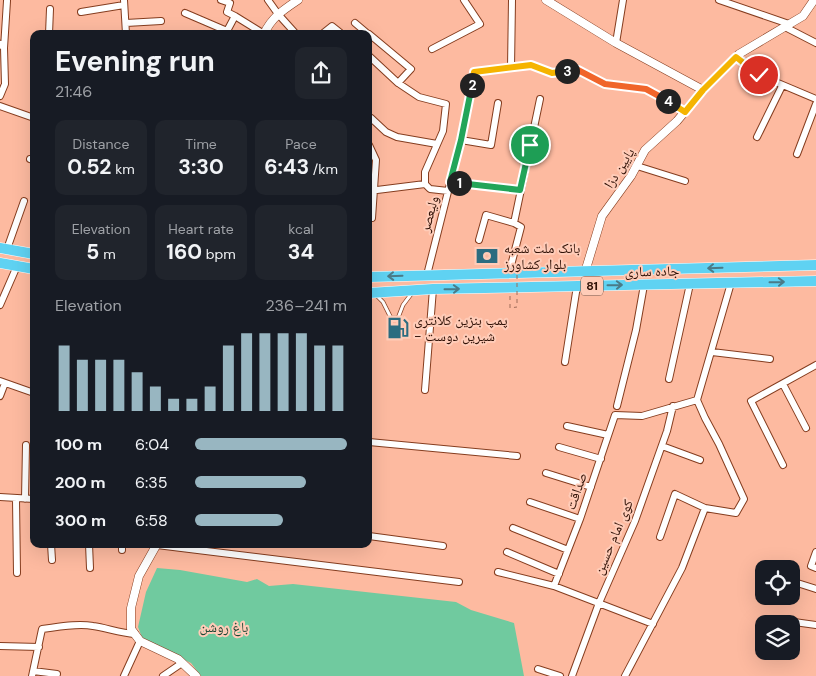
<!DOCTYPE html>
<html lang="en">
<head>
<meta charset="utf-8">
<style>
	body { margin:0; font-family:"DM Sans","Noto Naskh Arabic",sans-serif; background:#20242c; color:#f1f3f6; height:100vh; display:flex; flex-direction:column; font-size:19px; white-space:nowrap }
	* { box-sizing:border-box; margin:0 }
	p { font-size:16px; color:#9ea1a6 }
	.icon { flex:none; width:28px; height:28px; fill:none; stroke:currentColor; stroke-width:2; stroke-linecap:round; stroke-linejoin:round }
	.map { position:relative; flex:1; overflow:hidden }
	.sheet { position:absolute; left:30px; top:30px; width:342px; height:518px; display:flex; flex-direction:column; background:#171b24; border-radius:10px; box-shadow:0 5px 20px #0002 }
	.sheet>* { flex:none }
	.fabs { position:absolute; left:755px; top:560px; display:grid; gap:10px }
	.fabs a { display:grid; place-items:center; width:45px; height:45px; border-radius:10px; background:#171b24; box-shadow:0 5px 20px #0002; font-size:25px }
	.pin { position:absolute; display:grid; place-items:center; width:42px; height:42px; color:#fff; margin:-21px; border:2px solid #fff; border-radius:50%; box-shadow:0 1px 5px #0007 }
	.km { position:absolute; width:25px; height:25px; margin:-12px; border-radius:50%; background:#222; color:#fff; font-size:14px; line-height:25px; text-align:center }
	.round { display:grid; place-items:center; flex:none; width:52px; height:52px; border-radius:10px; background:#20242c }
	.headline { display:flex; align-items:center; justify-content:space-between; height:85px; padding:0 25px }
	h1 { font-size:28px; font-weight:700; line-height:38px }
	.metrics { display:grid; grid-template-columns:repeat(3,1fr); gap:8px; height:85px; padding:5px 25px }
	.metrics div { display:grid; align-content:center; border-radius:10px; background:#20242c; text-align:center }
	.metrics b { font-size:21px; font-weight:700 }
	.metrics small { font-size:14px; font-weight:400 }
	.metrics p { font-size:14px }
	.chart { height:140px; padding:10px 25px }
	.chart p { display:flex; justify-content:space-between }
	.chart svg { width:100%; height:90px; margin-top:5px; stroke:#98b6c1; stroke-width:6 }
	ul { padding:0 25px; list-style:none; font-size:16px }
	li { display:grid; grid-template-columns:80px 60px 1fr; align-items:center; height:38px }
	li i { height:12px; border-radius:6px; background:#98b6c1 }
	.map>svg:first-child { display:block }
	.green { fill:#70ca9f }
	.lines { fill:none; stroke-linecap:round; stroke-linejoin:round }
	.service-casing { stroke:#853d1f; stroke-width:4.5 }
	.minor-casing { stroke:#853d1f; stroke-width:8 }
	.tertiary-casing { stroke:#853d1f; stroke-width:9 }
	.trunk-casing { stroke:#fff; stroke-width:11 }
	.path { stroke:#9f6c59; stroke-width:1; stroke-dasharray:4 4; stroke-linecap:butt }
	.service { stroke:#fff; stroke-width:3 }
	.minor { stroke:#fff; stroke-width:6 }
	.tertiary { stroke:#fff; stroke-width:8 }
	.trunk { stroke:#5fd2f2; stroke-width:10 }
	.path-bridge { stroke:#9f6c59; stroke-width:1; stroke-dasharray:4 4; stroke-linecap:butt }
	.oneway { stroke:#4a7b88 }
	.split-1-casing { stroke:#fff; stroke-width:10 }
	.split-2-casing { stroke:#fff; stroke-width:10 }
	.split-3-casing { stroke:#fff; stroke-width:10 }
	.split-4-casing { stroke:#fff; stroke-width:10 }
	.split-5-casing { stroke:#fff; stroke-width:10 }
	.split-1 { stroke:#22a559; stroke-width:6 }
	.split-2 { stroke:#22a559; stroke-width:6 }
	.split-3 { stroke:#f5b400; stroke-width:6 }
	.split-4 { stroke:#f0652b; stroke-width:6 }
	.split-5 { stroke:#f5b400; stroke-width:6 }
	.labels { text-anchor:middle; stroke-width:4; stroke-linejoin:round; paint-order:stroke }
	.shield { fill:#ffccb8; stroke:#6e493b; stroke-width:1 }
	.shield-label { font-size:12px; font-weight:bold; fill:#301106 }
	.street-label { font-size:14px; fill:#301106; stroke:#ffccb8 }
	.poi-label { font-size:14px; fill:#301106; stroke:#ffccb8; text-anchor:start }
	.park-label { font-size:14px; fill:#1c4533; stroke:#ffccb8 }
</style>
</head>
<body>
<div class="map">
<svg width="816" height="676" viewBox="0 0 816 676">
	<rect width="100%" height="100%" fill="#fdbaa0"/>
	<path class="green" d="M157,568L180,570L247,582L257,579L269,586L293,584L456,602L471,610L514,623L524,676H201L191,663L143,640L138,627L146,592Z"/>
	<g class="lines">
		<g class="service-casing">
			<path id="service" d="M376,295L383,302L391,318H398L403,305L412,293"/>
		</g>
		<g class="minor-casing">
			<path id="minor" d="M124,0L126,34
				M221,0L230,3L227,12L235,16
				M268,0L278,14L296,34
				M719,0L789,24
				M81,12L124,5
				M185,13L227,31L235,16L264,34
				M126,23L161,21
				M355,23L368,34
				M785,27L816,43
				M49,34L50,9
				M322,34L332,26L342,34
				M369,34L411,69L398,83
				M616,43L623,0
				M0,44L4,48L5,84L0,96
				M4,48L7,1
				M432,49L480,24L464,0
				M369,56L398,83L419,97L446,104L443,131L425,172V184
				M736,57L759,75L816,99
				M511,68L512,0
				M474,72L531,65L552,73L578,70L605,84L646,89L685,112
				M0,106L34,118
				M371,118L386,132L397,137L437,144
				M757,137L782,86
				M461,140L491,145L498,103
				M369,145L376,160L372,218
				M797,154L816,104
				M30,159L34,160
				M637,166L685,181
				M450,182L520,190
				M369,191L425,184L430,189L448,191
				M479,240L486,215L514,223
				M7,249L24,201
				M509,273L521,227L514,223L540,99
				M427,275L461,140L471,89
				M0,305L17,266
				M712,352L770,359
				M565,362L577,286
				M669,379L690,284
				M0,381L34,393
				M783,384L806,428
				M425,390L433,289
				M0,396L5,383
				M697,400L705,418L719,444L744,499L736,513L705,508
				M617,406L636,330L644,285
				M567,426L608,435
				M369,442L517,456
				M662,446L700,460
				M559,447L601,459
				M783,465L751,401L816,365
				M546,473L591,487
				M0,497L34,499
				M16,499L17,573
				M25,499L26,445
				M530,502L580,519
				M513,528L568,550
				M369,536L443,546
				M51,544L52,560
				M89,544L90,568
				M157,545L459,582
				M122,550V544
				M507,552L559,574
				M816,552L811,566L816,568
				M498,572L554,586
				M791,581L816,589
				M787,621L816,625
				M653,624L554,586L580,519L615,415L642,416L697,400L731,283
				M0,646L39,647
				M538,669L560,676
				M33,671L57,674
				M32,676L42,629C58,627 77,623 93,626C107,628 120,633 135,634
				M124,676L140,641
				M163,676L182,663
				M572,676L599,603L635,521L667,431L673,406
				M625,676L682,568L705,508L675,494L660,537"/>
		</g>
		<g class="tertiary-casing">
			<path id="tertiary" d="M546,0L616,43L703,90
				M264,34C271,18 283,10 298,0
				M585,272L602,216L631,176L645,150L677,121L703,90L739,54L803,16L814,0
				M157,544L139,576L131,608V629L140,641L178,659L196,676"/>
		</g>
		<g class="trunk-casing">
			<path id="trunk" d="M0,248L34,254
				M0,263L34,269
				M369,277L816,265
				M369,293L433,289L816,281"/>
		</g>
		<path class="path" d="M510,296V308L517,307"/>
		<use href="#service" class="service"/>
		<use href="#minor" class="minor"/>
		<use href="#tertiary" class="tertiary"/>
		<use href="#trunk" class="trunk"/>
		<path class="path-bridge" d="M517,267V307"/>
	</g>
	<defs><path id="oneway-shaft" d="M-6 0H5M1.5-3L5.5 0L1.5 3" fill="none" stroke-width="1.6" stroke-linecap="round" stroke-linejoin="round" transform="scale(1.25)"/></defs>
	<g class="oneway">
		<use href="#oneway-shaft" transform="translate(715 268) rotate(178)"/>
		<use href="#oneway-shaft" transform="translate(395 276) rotate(178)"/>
		<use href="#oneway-shaft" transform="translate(777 282) rotate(-1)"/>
		<use href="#oneway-shaft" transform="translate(615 285) rotate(-1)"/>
		<use href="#oneway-shaft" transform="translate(452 289) rotate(-1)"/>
	</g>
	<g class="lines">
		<g class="split-1-casing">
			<path id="split-1" d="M459,183L520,190L530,145"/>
		</g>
		<g class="split-2-casing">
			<path id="split-2" d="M459,183L450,182L461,140L472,85"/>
		</g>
		<g class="split-3-casing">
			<path id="split-3" d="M472,85L474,72L531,65L552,73L567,71"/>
		</g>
		<g class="split-4-casing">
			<path id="split-4" d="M567,71L578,70L605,84L646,89L668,101"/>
		</g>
		<g class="split-5-casing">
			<path id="split-5" d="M668,101L685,112L703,90L736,57L759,75"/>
		</g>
		<use href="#split-1" class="split-1"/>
		<use href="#split-2" class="split-2"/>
		<use href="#split-3" class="split-3"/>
		<use href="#split-4" class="split-4"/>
		<use href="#split-5" class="split-5"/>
	</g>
	<defs>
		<g id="bank-bare" transform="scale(1.725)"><path d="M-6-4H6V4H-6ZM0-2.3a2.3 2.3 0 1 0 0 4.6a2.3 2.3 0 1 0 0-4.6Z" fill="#2c6c80" stroke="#ffccb8" stroke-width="2.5" paint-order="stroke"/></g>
		<g id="fuel-bare" transform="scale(1.725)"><path d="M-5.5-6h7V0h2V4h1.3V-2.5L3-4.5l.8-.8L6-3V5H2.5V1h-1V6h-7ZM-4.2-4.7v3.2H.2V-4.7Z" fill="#2c6c80" stroke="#ffccb8" stroke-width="2.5" paint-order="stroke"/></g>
	</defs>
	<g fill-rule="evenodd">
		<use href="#bank-bare" x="487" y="256"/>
		<use href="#fuel-bare" x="398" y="328"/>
	</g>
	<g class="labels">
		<rect class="shield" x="581" y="276.5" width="22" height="19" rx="4"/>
		<g class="shield-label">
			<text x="592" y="290">81</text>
		</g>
		<g class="street-label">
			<text transform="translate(619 168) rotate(-58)" y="5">پایین دزا</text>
			<text transform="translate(429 214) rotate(-75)" y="5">ولیعصر</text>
			<text transform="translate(652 271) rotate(-1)" y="5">جاده ساری</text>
			<text transform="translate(576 491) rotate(-71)" y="5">صداقت</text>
			<text transform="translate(613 537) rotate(-67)" y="5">کوی امام حسین</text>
		</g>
		<g class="poi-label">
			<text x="504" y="253">بانک ملت شعبه<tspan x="504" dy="16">بلوار کشاورز</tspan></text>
			<text x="414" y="325">پمپ بنزین کلانتری<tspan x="414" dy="16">- شیرین دوست</tspan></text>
		</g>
		<g class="park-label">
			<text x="224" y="632">باغ روشن</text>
		</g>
	</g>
</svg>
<div class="fabs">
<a><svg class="icon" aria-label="locate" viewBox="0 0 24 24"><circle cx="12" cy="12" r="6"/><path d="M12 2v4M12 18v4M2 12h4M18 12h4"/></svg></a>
<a><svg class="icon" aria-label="layers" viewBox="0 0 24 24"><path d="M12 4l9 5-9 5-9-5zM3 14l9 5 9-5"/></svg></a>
</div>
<div class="pin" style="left:530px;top:145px;background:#1e9e55"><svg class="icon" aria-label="arrive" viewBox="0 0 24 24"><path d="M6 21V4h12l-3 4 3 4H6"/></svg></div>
<div class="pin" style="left:759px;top:75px;background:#d93025"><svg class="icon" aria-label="check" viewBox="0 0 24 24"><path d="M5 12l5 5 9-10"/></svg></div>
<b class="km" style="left:459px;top:183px">1</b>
<b class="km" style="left:472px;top:85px">2</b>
<b class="km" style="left:567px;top:71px">3</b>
<b class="km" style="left:668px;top:101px">4</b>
<section class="sheet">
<div class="headline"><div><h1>Evening run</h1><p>21:46</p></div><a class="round"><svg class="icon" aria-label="share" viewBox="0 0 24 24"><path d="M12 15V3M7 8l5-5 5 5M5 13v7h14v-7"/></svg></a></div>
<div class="metrics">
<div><p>Distance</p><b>0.52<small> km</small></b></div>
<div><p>Time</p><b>3:30</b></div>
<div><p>Pace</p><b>6:43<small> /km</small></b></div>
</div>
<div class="metrics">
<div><p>Elevation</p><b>5<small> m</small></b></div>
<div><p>Heart rate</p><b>160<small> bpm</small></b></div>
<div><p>kcal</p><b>34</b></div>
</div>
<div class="chart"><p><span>Elevation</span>236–241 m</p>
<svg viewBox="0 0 160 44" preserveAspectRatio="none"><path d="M5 44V12M15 44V19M25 44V19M35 44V19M45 44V25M55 44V32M65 44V38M75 44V38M85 44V32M95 44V12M105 44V6M115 44V6M125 44V6M135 44V6M145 44V12M155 44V12"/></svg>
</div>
<ul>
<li><b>100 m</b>6:04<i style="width:100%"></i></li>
<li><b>200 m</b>6:35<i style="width:73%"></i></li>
<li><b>300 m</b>6:58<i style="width:58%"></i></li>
</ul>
</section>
</div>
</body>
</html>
